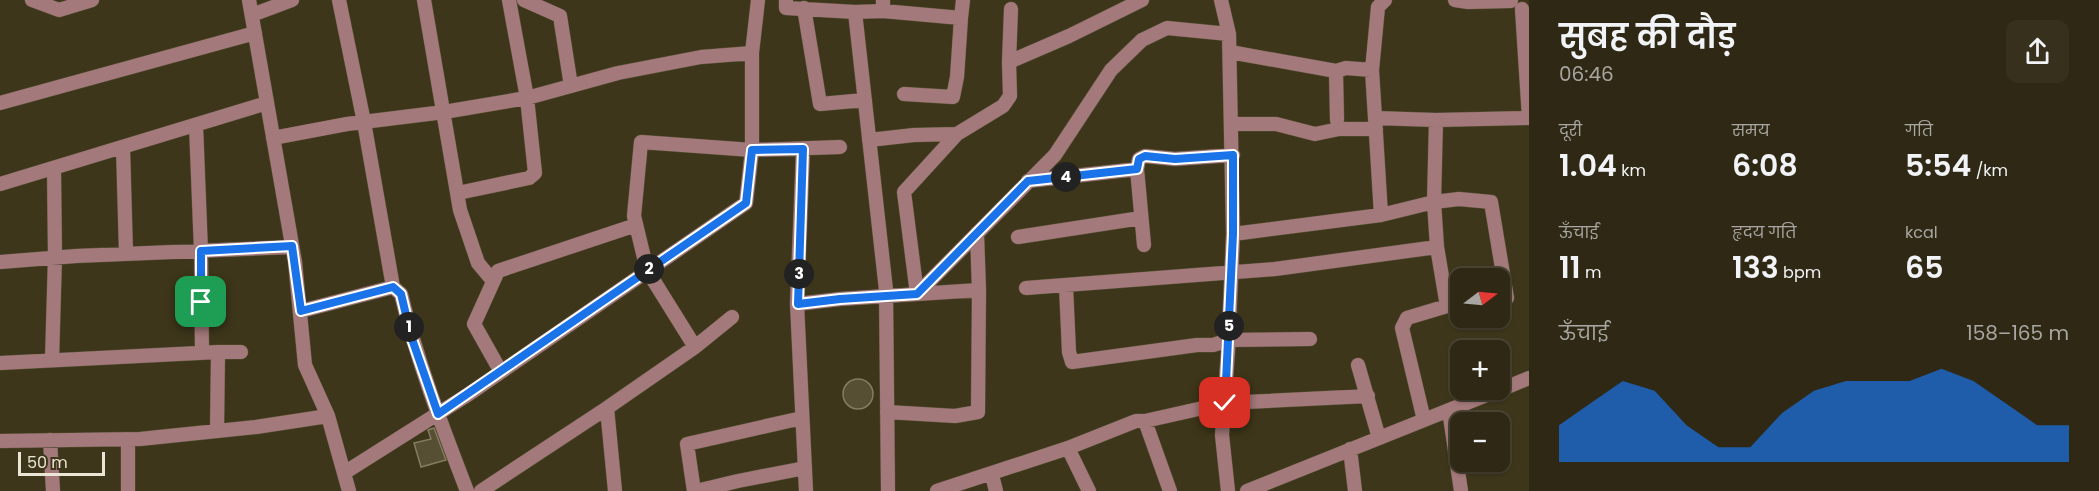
<!DOCTYPE html>
<html lang="hi">
<head>
<meta charset="utf-8">
<style>
	body { margin:0; font-family:Poppins,"Noto Sans Devanagari",sans-serif; background:#36301d; color:#f1f3f6; height:100vh; display:flex; flex-direction:column; font-size:22px; white-space:nowrap }
	* { box-sizing:border-box; margin:0 }
	p { font-size:20px; color:#a7a6a0 }
	.icon { flex:none; width:33px; height:33px; fill:none; stroke:currentColor; stroke-width:2; stroke-linecap:round; stroke-linejoin:round }
	.map { position:relative; flex:1; overflow:hidden }
	.drawer { display:flex; flex-direction:column; background:#2e2814; width:570px }
	.drawer>* { flex:none }
	.needle { width:39px; rotate:74deg }
	.tools { position:absolute; left:1450px; top:268px; display:grid; gap:12px }
	.tools a { display:grid; place-items:center; width:60px; height:60px; border-radius:12px; background:#2e2814; box-shadow:0 2px 4px #0004,0 0 0 2px #494434; font-size:30px }
	.scale { position:absolute; left:18px; bottom:15px; width:87px; box-sizing:border-box; padding-left:6px; border:3px solid #eae5d5; border-top:0; font-size:16px; line-height:21px; white-space:nowrap; color:#eae5d5; -webkit-text-stroke:4px #3d361a; paint-order:stroke }
	.pin { position:absolute; display:grid; place-items:center; width:51px; height:51px; color:#fff; margin:-26px; border-radius:12px; box-shadow:0 3px 9px #0006 }
	.km { position:absolute; width:30px; height:30px; margin:-15px; border-radius:50%; background:#222; color:#fff; font-size:16px; line-height:30px; text-align:center }
	.round { display:grid; place-items:center; flex:none; width:63px; height:63px; border-radius:12px; background:#36301d }
	.head { display:flex; align-items:center; justify-content:space-between; height:102px; padding:0 30px }
	h1 { font-size:33px; font-weight:600; line-height:45px }
	.stats { display:grid; grid-template-columns:repeat(3,1fr); gap:9px; height:102px; padding:6px 30px }
	.stats div { display:grid; align-content:center }
	.stats b { font-size:30px; font-weight:600 }
	.stats small { font-size:16px; font-weight:400 }
	.stats p { font-size:16px }
	.chart { height:168px; padding:12px 30px }
	.chart p { display:flex; justify-content:space-between }
	.chart svg { width:100%; height:108px; margin-top:6px; fill:#1a73e8; opacity:.7 }
	main { display:flex; flex:1; min-height:0 }
	.map>svg:first-child { display:block }
	.building { fill:#574f33; stroke:#857d5f; stroke-width:1.5 }
	.lines { fill:none; stroke-linecap:round; stroke-linejoin:round }
	.minor-casing { stroke:#595238; stroke-width:15 }
	.minor { stroke:#a4797b; stroke-width:14 }
	.route-casing { stroke:#fff; stroke-width:12 }
	.route { stroke:#1a73e8; stroke-width:8 }
</style>
</head>
<body>
<main>
<div class="map">
<svg width="1529" height="491" viewBox="0 0 1529 491">
	<rect width="100%" height="100%" fill="#3d361a"/>
	<path class="building" d="M843 394a15 15 0 1 1 30 0a15 15 0 1 1-30 0Z
		M434,428L446,460L421,467L414,443L431,439L428,430Z"/>
	<g class="lines">
		<g class="minor-casing">
			<path id="minor" d="M32,0L59,10L92,0
				M249,0L295,262L305,365L328,416L349,491
				M339,0L364,122L393,287L401,294C417,361 442,426 467,491
				M424,0L460,210L478,263L493,281
				M524,0L560,16L571,86
				M786,0V8L855,12
				M883,0V11L855,12L886,290L888,491
				M1221,0L1229,34L1233,234L1381,215L1375,118L1436,120L1529,118
				M1455,0L1468,2L1511,1
				M804,8L820,104L865,100
				M1522,9L1529,118
				M883,11L961,18L963,0
				M252,15L292,0
				M1230,52L1336,71L1346,68L1372,70
				M1009,62L1011,9
				M1336,71L1337,120
				M904,94L953,97L957,77L961,18
				M0,103L255,33
				M1375,118L1372,70L1378,7L1385,0
				M1232,124H1276L1315,134L1339,129H1376
				M196,125L201,251L202,353
				M273,138L347,124L444,112L527,98L618,73L701,57L752,53
				M869,140L914,135L957,134
				M123,147L126,253
				M803,149L797,304L806,491
				M1028,181L1137,169
				M0,184L267,103
				M458,193L529,178L535,173L527,98L509,0
				M1381,215L1434,202L1459,199L1491,202L1507,298
				M1018,237L1141,218
				M1144,245L1137,169L1139,159L1145,156L1175,159L1233,155
				M0,262L76,256L292,247
				M1066,286L1069,352L1072,362L1197,345H1213L1229,340L1310,339
				M1026,288L1275,269L1437,247
				M979,290L917,294L904,192L957,134L1003,106L1010,96L1009,62L1069,36L1142,0
				M797,304L840,299L917,294L1055,155L1111,70L1142,40L1167,28L1229,34
				M301,311L393,287
				M695,347L732,317
				M218,352H241
				M52,360L55,257L54,168
				M0,363L218,352L217,431
				M1358,365L1379,438
				M501,372L474,324L498,271L636,225
				M1500,390L1529,378
				M1449,410L1461,491
				M887,412L955,416L978,412L979,290L977,233
				M1424,420L1402,328L1407,318L1447,306L1437,247L1434,202L1436,120
				M1145,421L1170,491
				M128,439V491
				M50,440L53,491
				M0,441L140,439L256,427L328,416
				M1068,448L1089,491
				M1350,449L1355,491
				M344,473L469,394L746,203L752,150V53L758,0
				M992,475L996,491
				M481,491L607,408
				M615,491L607,408L695,347L647,270L634,216L641,142L752,150L840,147
				M694,491L687,444L802,418
				M696,491L738,481L805,468
				M937,491L1068,448L1136,421H1145L1225,403L1368,396
				M1228,491L1222,435L1228,352L1233,234
				M1247,491L1499,390"/>
		</g>
		<use href="#minor" class="minor"/>
	</g>
	<g class="lines">
		<g class="route-casing">
			<path id="route" d="M201,302V251L292,246L301,311L393,287L401,294L411,336L438,414L746,203L752,150L803,149L798,304L840,299L917,294L1028,181L1137,169L1139,159L1145,156L1175,159L1233,155V234L1225,403"/>
		</g>
		<use href="#route" class="route"/>
	</g>
</svg>
<div class="tools">
<a><svg class="needle" viewBox="-14 -14 28 28"><path d="M0-13l5 13h-10z" fill="#e53935"/><path d="M0 13l5-13h-10z" fill="#a7a6a0"/></svg></a>
<a>+</a>
<a>−</a>
</div>
<div class="scale">50 m</div>
<div class="pin" style="left:201px;top:302px;background:#1e9e55"><svg class="icon" aria-label="arrive" viewBox="0 0 24 24"><path d="M6 21V4h12l-3 4 3 4H6"/></svg></div>
<div class="pin" style="left:1225px;top:403px;background:#d93025"><svg class="icon" aria-label="check" viewBox="0 0 24 24"><path d="M5 12l5 5 9-10"/></svg></div>
<b class="km" style="left:409px;top:327px">1</b>
<b class="km" style="left:649px;top:269px">2</b>
<b class="km" style="left:799px;top:274px">3</b>
<b class="km" style="left:1066px;top:177px">4</b>
<b class="km" style="left:1229px;top:326px">5</b>
</div>
<section class="drawer">
<div class="head"><div><h1>सुबह की दौड़</h1><p>06:46</p></div><a class="round"><svg class="icon" aria-label="share" viewBox="0 0 24 24"><path d="M12 15V3M7 8l5-5 5 5M5 13v7h14v-7"/></svg></a></div>
<div class="stats">
<div><p>दूरी</p><b>1.04<small> km</small></b></div>
<div><p>समय</p><b>6:08</b></div>
<div><p>गति</p><b>5:54<small> /km</small></b></div>
</div>
<div class="stats">
<div><p>ऊँचाई</p><b>11<small> m</small></b></div>
<div><p>हृदय गति</p><b>133<small> bpm</small></b></div>
<div><p>kcal</p><b>65</b></div>
</div>
<div class="chart"><p><span>ऊँचाई</span>158–165 m</p>
<svg viewBox="0 0 160 44" preserveAspectRatio="none"><path d="M0 44V29L10 20L20 11L30 15L40 29L50 38L60 38L70 24L80 15L90 11L100 11L110 11L120 6L130 11L140 20L150 29L160 29V44z"/></svg>
</div>
</section>
</main>
</body>
</html>
